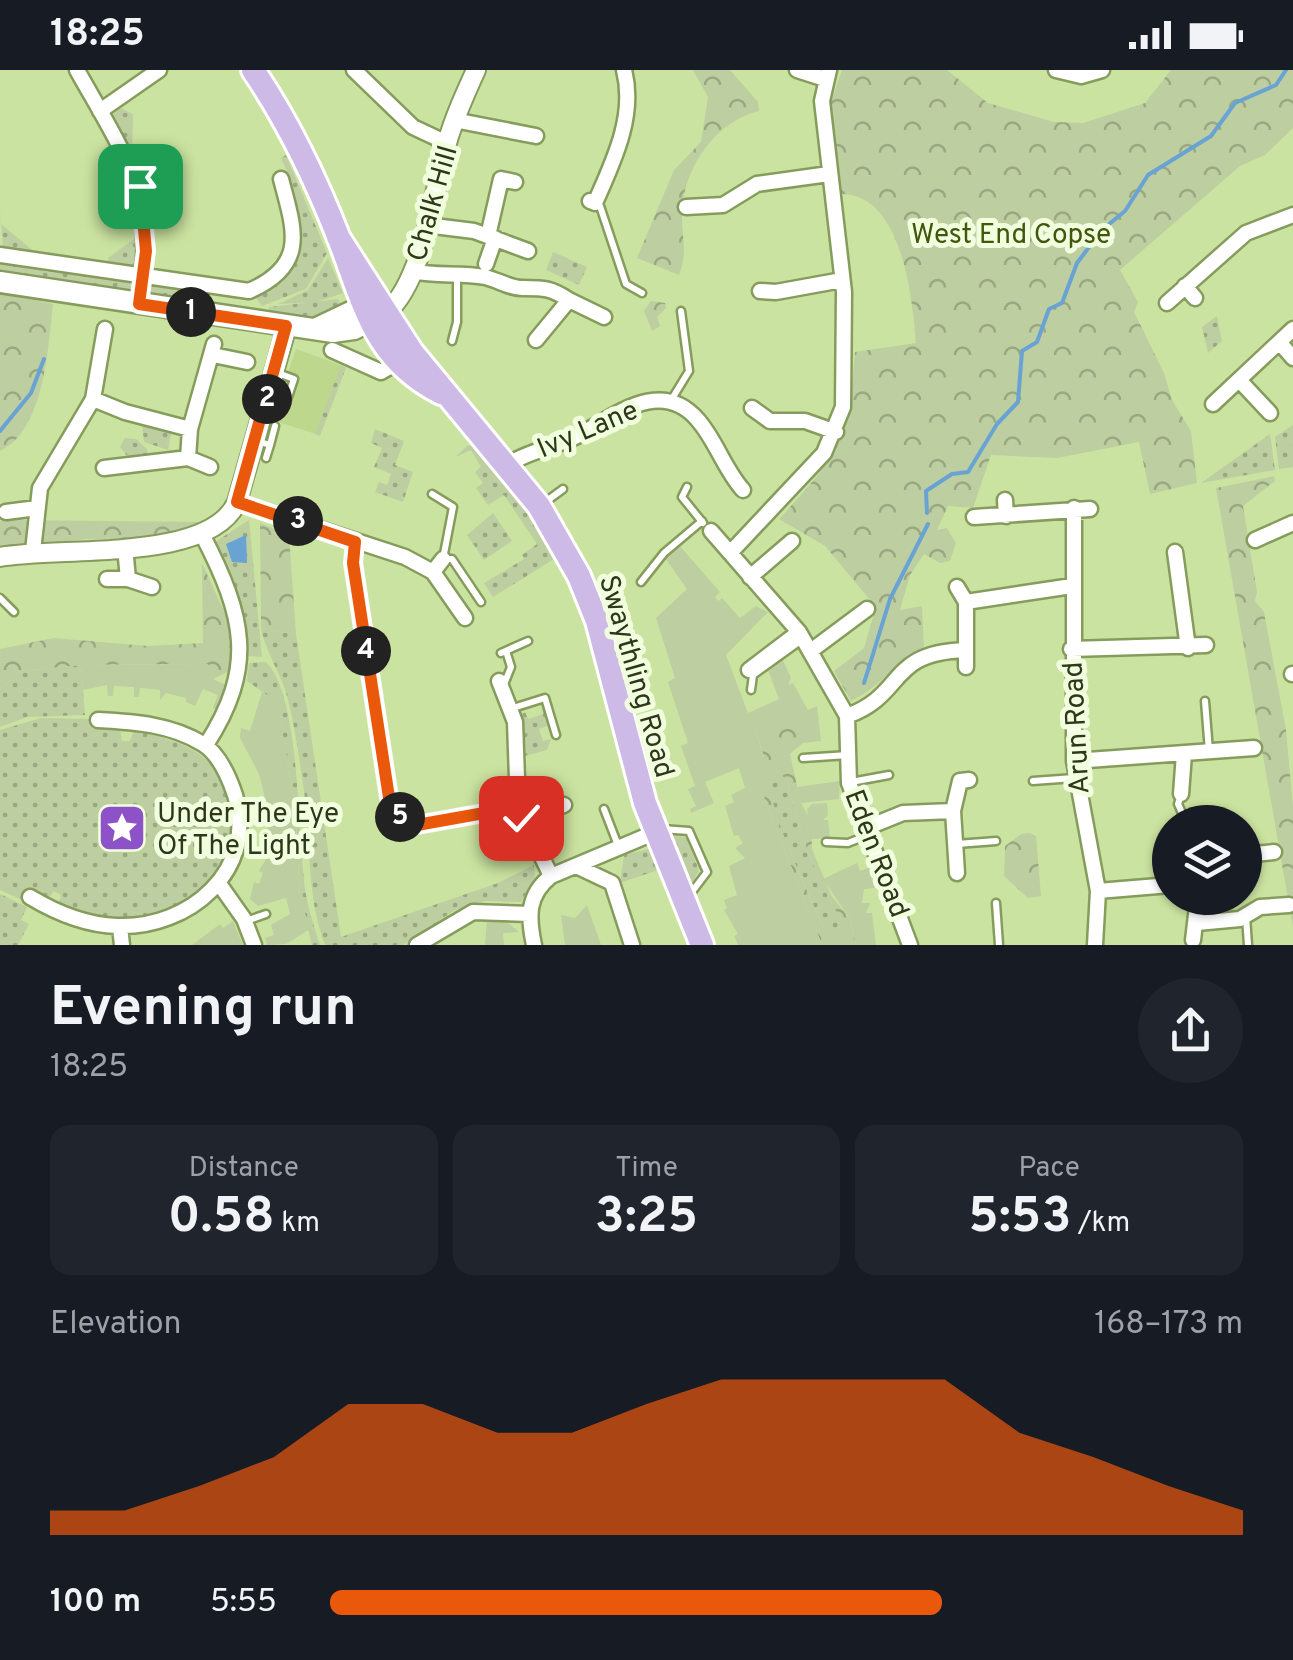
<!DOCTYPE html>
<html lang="en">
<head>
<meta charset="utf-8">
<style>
	body { margin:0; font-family:Overpass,sans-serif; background:#20242c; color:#f1f3f6; height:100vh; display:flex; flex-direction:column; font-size:38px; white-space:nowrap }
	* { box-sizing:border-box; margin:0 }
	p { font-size:32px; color:#9ea1a6 }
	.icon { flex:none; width:55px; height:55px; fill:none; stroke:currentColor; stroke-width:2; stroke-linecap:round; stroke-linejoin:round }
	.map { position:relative; height:875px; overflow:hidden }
	.panel { display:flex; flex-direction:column; background:#171b24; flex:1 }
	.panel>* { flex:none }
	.controls { position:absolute; left:1152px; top:735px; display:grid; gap:20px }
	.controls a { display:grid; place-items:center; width:110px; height:110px; border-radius:50%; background:#171b24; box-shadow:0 2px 8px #0004; font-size:50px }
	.pin { position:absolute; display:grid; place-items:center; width:85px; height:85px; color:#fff; margin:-42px; border-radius:20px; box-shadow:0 5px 15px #0006 }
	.km { position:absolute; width:50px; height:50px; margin:-25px; border-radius:50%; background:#222; color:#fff; font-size:28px; line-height:50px; text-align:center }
	.round { display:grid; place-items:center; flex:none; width:105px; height:105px; border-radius:52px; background:#20242c }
	.headline { display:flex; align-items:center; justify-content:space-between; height:170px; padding:0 50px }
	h1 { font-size:55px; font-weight:700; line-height:75px }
	.stats { display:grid; grid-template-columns:repeat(3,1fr); gap:15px; height:170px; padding:10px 50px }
	.stats div { display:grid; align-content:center; border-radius:20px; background:#20242c; text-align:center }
	.stats b { font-size:50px; font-weight:700 }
	.stats small { font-size:28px; font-weight:400 }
	.stats p { font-size:28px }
	.chart { height:280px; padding:20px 50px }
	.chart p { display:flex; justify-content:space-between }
	.chart svg { width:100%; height:180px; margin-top:10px; fill:#ea580c; opacity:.7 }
	ul { padding:0 50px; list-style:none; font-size:32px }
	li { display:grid; grid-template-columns:160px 120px 1fr; align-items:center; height:75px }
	li i { height:25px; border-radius:12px; background:#ea580c }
	.status { display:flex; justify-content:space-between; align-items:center; height:70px; padding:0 50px; background:#171b24; direction:ltr }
	.status svg { height:28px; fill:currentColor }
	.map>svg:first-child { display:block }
	.built { fill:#bdd78d }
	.grass { fill:url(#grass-dots) }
	.forest { fill:url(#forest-crowns); fill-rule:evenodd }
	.garden { fill:#bdcea1 }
	.water { fill:#69a3d3 }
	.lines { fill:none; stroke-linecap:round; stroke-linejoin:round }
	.stream { stroke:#69a3d3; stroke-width:4 }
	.service-casing { stroke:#869c5c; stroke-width:11 }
	.minor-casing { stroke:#869c5c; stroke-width:19 }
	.tertiary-casing { stroke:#869c5c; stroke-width:22 }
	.secondary-casing { stroke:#869c5c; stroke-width:25 }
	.primary-casing { stroke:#fff; stroke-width:28 }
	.service { stroke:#fff; stroke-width:6 }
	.minor { stroke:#fff; stroke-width:14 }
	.tertiary { stroke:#fff; stroke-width:18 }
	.secondary { stroke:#fff; stroke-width:20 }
	.primary { stroke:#cebae6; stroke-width:22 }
	.route-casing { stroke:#fff; stroke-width:20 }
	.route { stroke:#ea580c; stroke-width:12 }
	.labels { text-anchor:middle; stroke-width:10; stroke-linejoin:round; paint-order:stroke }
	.street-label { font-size:28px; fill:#2e371c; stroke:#f2ffde }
	.park-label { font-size:28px; fill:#42560c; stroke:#f2ffde }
	.poi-label { font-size:28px; fill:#2e371c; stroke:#f2ffde; text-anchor:start }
</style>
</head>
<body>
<div class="status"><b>18:25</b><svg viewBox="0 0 49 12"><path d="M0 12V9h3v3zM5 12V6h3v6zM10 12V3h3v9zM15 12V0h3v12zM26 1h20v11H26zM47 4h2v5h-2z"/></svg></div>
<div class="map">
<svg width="1293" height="875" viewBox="0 0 1293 875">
	<defs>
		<pattern id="grass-dots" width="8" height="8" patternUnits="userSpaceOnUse" patternTransform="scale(2.5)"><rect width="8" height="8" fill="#bdcea1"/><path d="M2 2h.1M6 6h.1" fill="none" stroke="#9aa882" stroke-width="1.8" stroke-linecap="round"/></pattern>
		<pattern id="forest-crowns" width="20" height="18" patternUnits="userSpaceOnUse" patternTransform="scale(2.5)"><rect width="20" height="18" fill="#bdcea1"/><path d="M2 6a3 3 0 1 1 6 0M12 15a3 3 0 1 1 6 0" fill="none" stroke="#9aa882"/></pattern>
	</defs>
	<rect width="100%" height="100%" fill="#cbe3a0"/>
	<path class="built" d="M296,279L343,296L316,364L272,350Z"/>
	<path class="grass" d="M121,38L133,44L132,86L113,51L112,45Z
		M286,85L327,183L306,219L262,236L252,223L297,184C306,158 292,131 284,107L288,104L281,88Z
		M135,126L140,191L131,198L108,196V188L138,166Z
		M0,135L1,154L36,183L3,178Z
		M553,182L587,197L579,215L546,200Z
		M328,188L343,223L317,232L278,234L308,220Z
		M0,189L48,202L128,209L132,220L129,223L0,204Z
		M155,213L188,219V226L166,231L149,226L148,218Z
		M338,229L342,239C320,251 292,247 268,244L269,237Z
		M1217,246L1222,271L1208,283L1202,257Z
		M341,295L346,298L320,366L315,364Z
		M142,354L172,360L168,380L144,372Z
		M1293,355V397L1279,399L1275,367Z
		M375,359L404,371L395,395L413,402L403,432L375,422L379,412L387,415L391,404L374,397L382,378L371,373Z
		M1270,364L1275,400L1201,413Z
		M125,368L136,369L147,379L149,388L132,392L120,377Z
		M476,374L533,445L557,487L493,527L484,513L524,489L522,485L537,474L504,425L488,435L476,418L483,413L475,402L481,397L471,380L455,387L467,376Z
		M493,443L512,471L484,490L467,465Z
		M249,450L262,587L247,586L245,558L212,474Z
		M261,559L296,564L341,867L498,813L534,795L535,807L521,832L485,831L455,840L403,875H325C305,822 312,769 303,714C299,687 295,657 288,630C282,604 267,586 261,559Z
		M266,592C303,629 296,776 307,830C310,845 315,860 320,875H312L300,827L295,734L277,632L247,611L249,593Z
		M81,595L85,645L27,647L0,657V619L20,601Z
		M541,635L549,655L539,659L543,671L551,669L547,680L525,686L520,645L525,642L528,649L543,644Z
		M41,648L92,649V659H120L122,671H130L134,660C155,666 181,671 199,684C272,736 217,838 141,849C112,853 85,845 58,836L61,825L54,821L47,830L29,819L22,830L0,820V660Z
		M779,702L786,707C799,760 813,803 841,849L836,864L823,857C811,825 762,732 770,703Z
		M666,761L686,768L699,800L689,819Z
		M649,779L658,800L620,813L624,785Z
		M0,824L27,837L21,850L29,854L18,875H0Z"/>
	<path class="forest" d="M693,0H730L758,32L759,41C713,52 680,103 682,151C683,172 687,185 679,205L637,188L674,100L701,72L708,27Z
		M842,0H947L988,33L1054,52L1083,53L1145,33L1171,0H1293V58L1265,85L1240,96L1120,200L1138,232L1134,242L1164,303L1172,330L1191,361L1197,413L1150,424L1139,372L1057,388L991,385L973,438L948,436L937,460L947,458L956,473L950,491L940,493L924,484L910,505L900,540L922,536L924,577C894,592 883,616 851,631L834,601L864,578L876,537L825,476L779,449C838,386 849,369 855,282L916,273C912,226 902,123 840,124L830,35Z
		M0,223L53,234C48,276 45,360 0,381Z
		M651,231L665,233L666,238L657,247L660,256L652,261L644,241Z
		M1274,406L1275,411L1243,436L1257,522L1255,531L1264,542L1286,660L1293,736V857L1216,418Z
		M7,450L212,452L176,468L84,469L0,482V451Z
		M260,453L289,465L296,564L261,559Z
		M202,493L228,550L231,600L213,609L207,594L81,595L20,601L0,619V579L54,568L148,576L203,573Z
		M803,642V673L790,684L801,733L811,751L812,779L831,825L850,849L856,875H822L751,694L764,687L756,661ZM779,702L786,707C799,760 813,803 841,849L836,863L823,857C811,826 762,731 771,703Z
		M1030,763L1036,766L1041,826L1028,828L1004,806L1005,776L1021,764Z"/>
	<path class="garden" d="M679,475L720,522L715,527L718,531L722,528L740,548L756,536L768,542L726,585L748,643L779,629L768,600L782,588L791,608L788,615L793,613L808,640L817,636L821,671L803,673L802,643L756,661L764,688L751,694L822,875H738L734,866L738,864L724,840L727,838L724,830L737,825L729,796L745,788L735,778L743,773L738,765L734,766L725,736L734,732L731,725L745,718L739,698L705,712L714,733L691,743L690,739L696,736L688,719L695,716L681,676L688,673L668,612L675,608L656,548L687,519L665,488Z
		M208,594L213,609L228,616L218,641L213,638L218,625L203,619L195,636L186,632V628L166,623L160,630V620L140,618L139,627H134V617L114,616L113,626H108L107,615L83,620L81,595Z
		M262,622L277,631L295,734L300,827L310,859L286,874L267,875L265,868L274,865L271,855L290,844L286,828L258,836L250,829L254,812L259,814L263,803L259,801L265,791L269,744L259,704L240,668L241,658L250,661Z
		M840,711L839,729L801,733L797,717Z
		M827,733L828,745L823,750H828L830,768L811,769L807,739L812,734Z
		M857,793L860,801L871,797L878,812L874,818L864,819L862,833H870L866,843H872L876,875H856L850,849L823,809Z
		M587,835L601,875H565L561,845L575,848Z
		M487,850L507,852L519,862L503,863L504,875H485Z
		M233,851L243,875H192L220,854L223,858Z"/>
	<path class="water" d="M246,465L247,493L232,492L226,474Z"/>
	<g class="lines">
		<path class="stream" d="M0,361L31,323L44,289
			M927,443L926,421L952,404L968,402L997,354L1018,332L1022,281L1037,272L1049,239L1062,233L1077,193L1102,160L1125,141L1148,105L1211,66L1235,33L1276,15L1286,0
			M864,613L890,529L928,454"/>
		<g class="service-casing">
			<path id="service" d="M600,136L626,214L642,223
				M452,271L457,252V206
				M670,332L689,301L681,241
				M269,335L286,333L294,309L275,302
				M257,371L270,375L275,356
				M266,388L270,375
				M687,417L682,427L703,453
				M432,424L453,437L443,489H452L481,532
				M544,433L563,419
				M641,512L664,483L702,451
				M0,528L14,542
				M501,583L528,571
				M503,617L511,597L506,581
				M751,620L753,605L803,569
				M1205,631L1209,681
				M513,638L545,628L556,665
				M803,688L848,685
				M1033,711L1074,708
				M851,712L889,705
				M1181,725L1178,734L1186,752
				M604,739L619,778
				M662,759L689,761L707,802L688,827
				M826,772L848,773L868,765
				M957,774L996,771
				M996,833L999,875
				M1246,847L1248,875
				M246,851L266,844"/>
		</g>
		<g class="minor-casing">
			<path id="minor" d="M77,0C128,91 157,125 139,234
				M354,0L413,57L447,73
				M797,0L825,9
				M1056,0L1081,6L1102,0
				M100,41L159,0
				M454,50L536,66
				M590,131L595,133C613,92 636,46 624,0
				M686,137L723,135L757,114L829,104
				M426,155L474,161L528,181
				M488,166L501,109L515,112
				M0,185L249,221C309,195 294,159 281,109
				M486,194L495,168
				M412,201C437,207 461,202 485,207C498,210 512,219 524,218C544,218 551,218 569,230L536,270
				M1185,216L1195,228
				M760,221L776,222L842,210
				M569,230L604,247
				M1167,233L1246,163L1293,145
				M1280,273L1293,288
				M332,280L381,302L404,289
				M213,285L247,292
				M1240,311L1270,343
				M93,329L125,342L190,359
				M1213,334L1293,259
				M752,338L770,351H805L836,362
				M188,388L190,359L214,274
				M508,394C534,379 556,377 579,365C614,347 660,307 697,349C716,370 724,399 743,420
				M104,398L188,388L210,397
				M1005,430L1006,446
				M237,432L405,487L433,502L465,548
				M1074,438V691L1098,821L1095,875
				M6,442L37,438
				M974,447L1090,439
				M711,461L799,562L847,646L849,713L910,875
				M203,466C244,546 257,596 206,675
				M1255,470L1293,453
				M355,472L353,493L390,735L406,752L417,755L518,737
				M33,481L40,418L93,329L105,259
				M731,482L824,383L843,337L844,222L822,31L829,0
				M1175,482L1188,578
				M433,502L443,489
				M750,507L792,471
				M107,509H128L125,477
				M128,509L152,517
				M957,517L966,532
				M1071,579L1206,575
				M812,580L867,539
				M966,597V532L1072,516
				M749,600L799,562
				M1292,604H1293
				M499,611L515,652L518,737L551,806
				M847,646C907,624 886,583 965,580
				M1074,691L1254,678
				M1181,724L1184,684
				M953,741L960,711L969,710
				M521,748L564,735
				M866,758L903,743L953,741L957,803
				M1245,785L1274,782
				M576,796L612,813L632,875
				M220,815L244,849L254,875
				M1098,821L1170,815
				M30,827C55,842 86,855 117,856C189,859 258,800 235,725C229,707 219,684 203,674C171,654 134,652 98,650
				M1197,853L1240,849L1260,837L1289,835
				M120,857L122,875
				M1193,870L1198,828
				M417,875L473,842L530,844
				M534,875C528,847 527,825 551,806L656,762"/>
		</g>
		<g class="tertiary-casing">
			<path id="tertiary" d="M387,242C424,209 433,122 447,73C454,48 465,24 476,0
				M0,487C60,476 210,493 237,432L287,256"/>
		</g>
		<g class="secondary-casing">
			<path id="secondary" d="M0,212L333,262L354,259L385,243
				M317,258L378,229"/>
		</g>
		<g class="primary-casing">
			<path id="primary" d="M253,0C287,50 316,110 338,166C364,232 372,288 441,323
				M338,167L412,282L539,436L579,506L597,551L645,733L702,875"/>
		</g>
		<use href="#service" class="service"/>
		<use href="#minor" class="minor"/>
		<use href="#tertiary" class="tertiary"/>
		<use href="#secondary" class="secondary"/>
		<use href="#primary" class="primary"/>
	</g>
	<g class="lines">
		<g class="route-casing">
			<path id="route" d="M140,116L146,181L139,234L286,256L237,432L355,472L353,493L390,734L404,750L417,755L518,737L521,748"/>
		</g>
		<use href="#route" class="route"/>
	</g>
	<defs>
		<g id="sight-square" transform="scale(2.5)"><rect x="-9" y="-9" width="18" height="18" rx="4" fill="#8d51c8" stroke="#f2ffde"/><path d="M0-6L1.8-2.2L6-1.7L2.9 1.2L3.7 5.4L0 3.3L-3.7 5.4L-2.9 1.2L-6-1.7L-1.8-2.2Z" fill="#fff"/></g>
	</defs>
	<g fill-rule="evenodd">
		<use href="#sight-square" x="122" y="758"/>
	</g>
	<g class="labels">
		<g class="street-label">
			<text transform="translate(431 133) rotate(-74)" y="10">Chalk Hill</text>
			<text transform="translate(587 358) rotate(-23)" y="10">Ivy Lane</text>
			<text transform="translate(638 606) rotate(74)" y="10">Swaythling Road</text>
			<text transform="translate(1075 658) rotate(-93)" y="10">Arun Road</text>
			<text transform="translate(878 783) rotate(69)" y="10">Eden Road</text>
		</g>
		<g class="park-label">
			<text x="1011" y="173">West End Copse</text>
		</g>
		<g class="poi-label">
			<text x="157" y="752">Under The Eye<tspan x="157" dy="32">Of The Light</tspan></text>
		</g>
	</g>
</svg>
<div class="controls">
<a><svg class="icon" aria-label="layers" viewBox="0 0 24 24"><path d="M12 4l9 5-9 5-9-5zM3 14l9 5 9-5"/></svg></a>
</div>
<div class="pin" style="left:140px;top:116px;background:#1e9e55"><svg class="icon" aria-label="arrive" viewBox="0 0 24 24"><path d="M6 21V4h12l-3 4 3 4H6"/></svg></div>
<div class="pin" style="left:521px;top:748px;background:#d93025"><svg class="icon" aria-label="check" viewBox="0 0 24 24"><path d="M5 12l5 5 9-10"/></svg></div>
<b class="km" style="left:191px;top:242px">1</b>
<b class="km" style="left:267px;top:329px">2</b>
<b class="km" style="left:298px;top:451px">3</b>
<b class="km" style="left:366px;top:581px">4</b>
<b class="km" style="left:400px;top:747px">5</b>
</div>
<section class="panel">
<div class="headline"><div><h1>Evening run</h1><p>18:25</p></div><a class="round"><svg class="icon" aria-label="share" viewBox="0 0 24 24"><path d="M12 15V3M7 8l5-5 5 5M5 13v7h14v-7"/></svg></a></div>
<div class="stats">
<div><p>Distance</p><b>0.58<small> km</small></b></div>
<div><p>Time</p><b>3:25</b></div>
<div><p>Pace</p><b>5:53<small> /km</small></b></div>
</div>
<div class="chart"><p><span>Elevation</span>168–173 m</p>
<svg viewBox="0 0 160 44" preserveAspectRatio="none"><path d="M0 44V38L10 38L20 32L30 25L40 12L50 12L60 19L70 19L80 12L90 6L100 6L110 6L120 6L130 19L140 25L150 32L160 38V44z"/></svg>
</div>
<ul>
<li><b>100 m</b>5:55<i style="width:67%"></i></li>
</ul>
</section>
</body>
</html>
